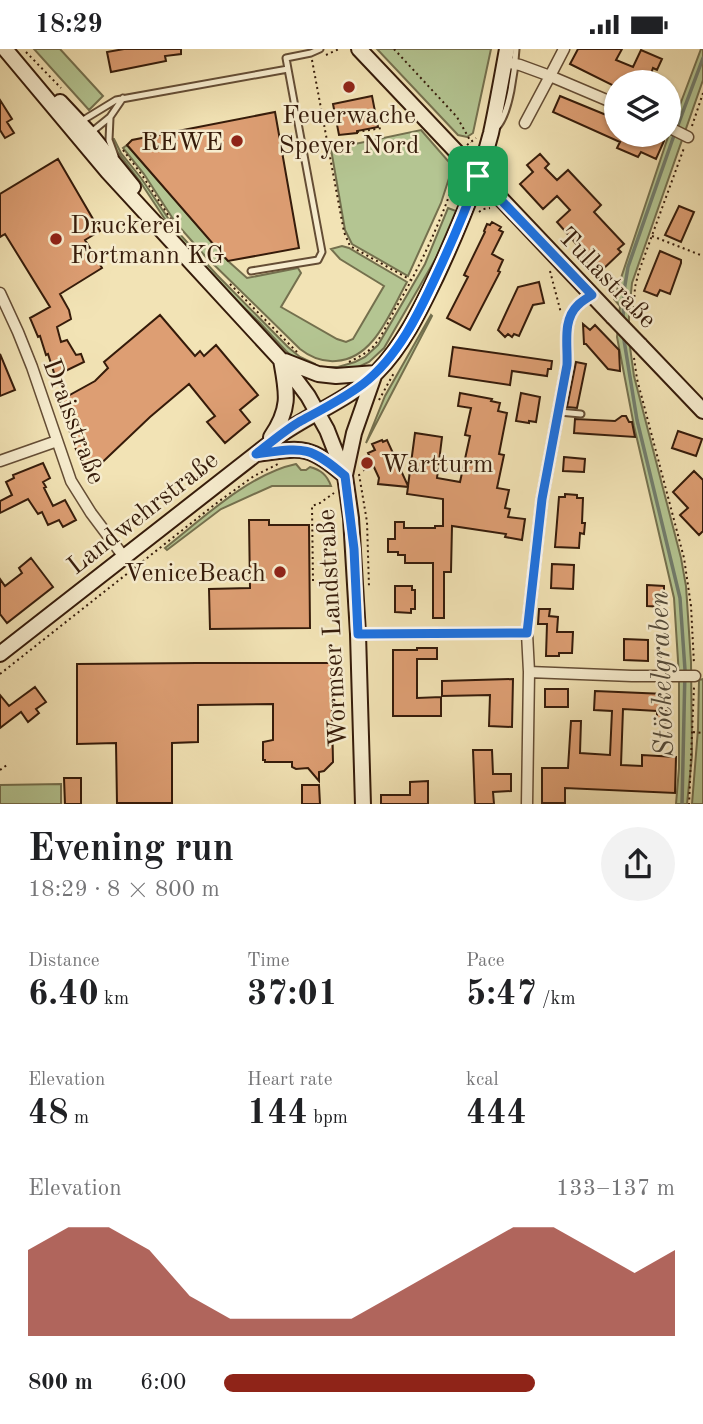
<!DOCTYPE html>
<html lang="en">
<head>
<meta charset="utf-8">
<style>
	body { margin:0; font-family:"Old Standard TT",serif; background:#f2f2f2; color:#202124; height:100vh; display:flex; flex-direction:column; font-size:26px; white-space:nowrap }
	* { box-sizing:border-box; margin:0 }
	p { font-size:23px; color:#757577 }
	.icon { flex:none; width:38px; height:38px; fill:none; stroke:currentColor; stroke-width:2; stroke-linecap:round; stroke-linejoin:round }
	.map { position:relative; height:755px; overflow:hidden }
	.sheet { display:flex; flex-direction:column; background:#fff; flex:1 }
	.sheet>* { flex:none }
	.tools { position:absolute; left:604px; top:21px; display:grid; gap:14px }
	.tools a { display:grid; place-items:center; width:77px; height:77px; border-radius:50%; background:#fff; box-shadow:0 2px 5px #0004; font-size:35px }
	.pin { position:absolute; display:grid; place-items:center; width:60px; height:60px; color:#fff; margin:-30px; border-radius:14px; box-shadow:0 4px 10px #0006 }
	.round { display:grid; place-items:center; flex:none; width:74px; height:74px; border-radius:37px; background:#f2f2f2 }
	.overview { display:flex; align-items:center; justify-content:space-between; height:119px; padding:0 28px }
	h1 { font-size:38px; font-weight:700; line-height:52px }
	.stats { display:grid; grid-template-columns:repeat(3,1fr); gap:10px; height:119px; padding:7px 28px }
	.stats div { display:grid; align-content:center }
	.stats b { font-size:35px; font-weight:700 }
	.stats small { font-size:19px; font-weight:400 }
	.stats p { font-size:19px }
	.chart { height:196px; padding:14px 28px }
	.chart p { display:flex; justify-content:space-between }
	.chart svg { width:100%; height:126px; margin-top:7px; fill:#8f2418; opacity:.7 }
	ul { padding:0 28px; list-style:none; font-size:23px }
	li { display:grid; grid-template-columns:112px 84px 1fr; align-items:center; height:52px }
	li i { height:18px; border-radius:9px; background:#8f2418 }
	.status { display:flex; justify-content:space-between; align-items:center; height:49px; padding:0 35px; background:#fff; direction:ltr }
	.status svg { height:19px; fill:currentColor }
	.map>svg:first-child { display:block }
	.green { fill:#b4c592; stroke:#74704e; stroke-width:2 }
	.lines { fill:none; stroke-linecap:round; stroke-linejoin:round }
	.stream { stroke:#727d6d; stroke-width:3.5 }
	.building { fill:#dd9e73; stroke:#351b0a; stroke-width:2 }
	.lane-casing { stroke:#644d35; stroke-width:9 }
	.street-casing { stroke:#644d35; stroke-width:13 }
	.secondary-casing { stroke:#351b0a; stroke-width:18 }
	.path { stroke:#351b0a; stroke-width:2; stroke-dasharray:2 3.5; stroke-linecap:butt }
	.lane { stroke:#f7edcf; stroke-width:5 }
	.street { stroke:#f7edcf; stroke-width:10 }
	.secondary { stroke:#f7edcf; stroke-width:14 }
	.secondary-bridge-casing { stroke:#351b0a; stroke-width:18; stroke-linecap:butt }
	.secondary-bridge { stroke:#f7edcf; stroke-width:14 }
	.route-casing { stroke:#fff; stroke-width:14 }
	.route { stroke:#1a73e8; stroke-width:9 }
	.poi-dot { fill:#8f2418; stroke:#f7edcf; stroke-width:2.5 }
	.labels { text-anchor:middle; stroke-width:5; stroke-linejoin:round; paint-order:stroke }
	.poi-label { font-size:26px; fill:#351b0a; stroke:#f7edcf; text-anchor:end }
	.street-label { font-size:26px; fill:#351b0a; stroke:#f7edcf }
	.water-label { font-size:28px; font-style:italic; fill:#544c3c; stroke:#f7edcf }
</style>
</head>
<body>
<div class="status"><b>18:29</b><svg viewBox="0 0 49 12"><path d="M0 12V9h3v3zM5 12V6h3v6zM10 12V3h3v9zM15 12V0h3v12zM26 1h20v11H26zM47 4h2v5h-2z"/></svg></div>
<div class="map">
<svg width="703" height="756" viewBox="0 0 703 756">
	<rect width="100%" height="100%" fill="#f2e3b5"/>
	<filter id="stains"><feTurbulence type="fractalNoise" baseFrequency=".00286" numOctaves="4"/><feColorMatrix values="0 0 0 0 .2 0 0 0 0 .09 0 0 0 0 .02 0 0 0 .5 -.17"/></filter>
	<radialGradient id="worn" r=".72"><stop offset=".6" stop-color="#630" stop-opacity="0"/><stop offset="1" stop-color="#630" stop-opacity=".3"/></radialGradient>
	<path class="green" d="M34,0H60L103,47L89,61Z
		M377,0H491L473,84L467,88L458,86Z
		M701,0H703V31L632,234L629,264V291L634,327L681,509L686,537L691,613L692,707L687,755H676L679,719V627L674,549L634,377L617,288L620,257L614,250L669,85Z
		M421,81L449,113L452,120L441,154L408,227L352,195L345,181L331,100Z
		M112,90H114L121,104L141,129L176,181L217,226L288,298L300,308L315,315V320L293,308L286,302L260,274L228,243L174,184L139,131L117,102Z
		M127,96L228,212L247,229L298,219L301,224L281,258L337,290L346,293L353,290L384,237L340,210L331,200L342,197L349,199L407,233C390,263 374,310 336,312C322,313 310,308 300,300L205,207L175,173L144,125L123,99Z
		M448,159L456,162L436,209L384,299L369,313L356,319L321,322L322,318H338L355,313L365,308L378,296L425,215Z
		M431,266L432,267L366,394L385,347Z
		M296,415L301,421H306L310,418C321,421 327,426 331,437H272L221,460L167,501L165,499C203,469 249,425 296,415Z
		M703,630V755H692L698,680L699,631Z
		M61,735V755H0V736Z"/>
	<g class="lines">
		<path class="stream" d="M623,273L624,242L628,218L672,92L703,9
			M623,285L637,371L680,549L685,621L682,756"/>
	</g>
	<path class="building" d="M124,0H181V5L165,7L166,12L111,23L107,3Z
		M578,0H622L616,11L633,18L641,1L662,10L657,21L653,19L648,33H616V38L570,15Z
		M372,47L378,78L357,82V84L339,86L333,55Z
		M560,47L616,70V86H650L664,92L656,110L641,103L638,108L617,99L620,93L553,63Z
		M0,51L12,70L7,73L14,84L5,89L0,81Z
		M275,63L299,199L228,212L127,96L132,91Z
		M540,105L549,115L545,119L557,131L568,121L601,156L594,163L624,195L618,200L621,203L601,222L592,212L589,215L583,209L586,206L557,173L570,161L557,147L543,160L520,135L533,123L527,116Z
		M58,110L100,182L85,191L102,219L60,245L69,261L71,270L57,278L61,293L67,291L76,306L81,305L84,313L55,327L48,305L46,306L40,287L38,288L30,269L50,258L5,185L0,188V145Z
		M679,157L694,163L681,193L665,186Z
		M492,173L501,178L499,181L503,183L492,205L503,211L498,222L500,223L470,281L447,269L468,228L464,226L485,183L484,182L487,175L490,176Z
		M660,202L681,211V214L670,245L660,241L657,247L644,242Z
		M539,233L544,254L533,256L519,287L514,285L512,288L508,285L505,288L498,281L518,238Z
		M160,266L195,307L200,302L204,307L216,296L258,346L240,361L250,373L225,394L207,373L215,367L189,335L150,368L90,425L80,412L59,352L95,332L108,319L104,313Z
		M583,275L590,281L595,276L619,301L620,322L608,320L586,295H584Z
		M453,298L552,312L551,320H548L547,327L512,322L510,336L449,327Z
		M0,305L15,341L0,347Z
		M576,313L586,315L577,359L567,358Z
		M460,344L492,350L491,352L500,354L498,362L507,364L499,405L504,406L497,439L509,441L505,459L510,460L508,468L525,470L522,491L505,488L506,485L452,477L451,523H444V569H433V514H405V506H398V503H388V490H395V473H404V479H435V477H443V450L407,445L408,438L378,435L379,429L373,416L364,421L361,413L370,408L368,404L375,401L372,395L382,391L383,393L387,391L408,437L415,384L442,388L437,429L460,433L470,387L465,386L471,359L458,357Z
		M521,344L540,348L536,373L529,372V374L516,372Z
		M622,367H626L629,373H632L635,388L574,384L575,370L615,372Z
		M678,382L702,390L696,407L672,399Z
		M564,408L585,410L584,423L563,422Z
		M43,414L50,429L43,433L46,438L44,439L53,457L65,451L76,471L63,478L59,471L48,476L42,463L38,465L28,450L0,464V452L12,446L6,433L14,429L13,426Z
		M694,422L703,431V482L699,486L680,466L688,459L673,443Z
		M565,445L577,446V449H583L582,474H585L584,485L580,484L579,499L555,498L559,448H565Z
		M249,471H269V476H309L310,579L210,580L209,540L250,539Z
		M31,509L53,538L7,574L0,565V530L5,537L22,524L19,519Z
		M552,515L574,516L573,540L551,539Z
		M647,536L664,537V558L647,557Z
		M395,537H412V541H415V560H411V564L395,563Z
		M539,560H550L549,567L558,568L557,583H573L572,604H559V607H546L547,575H538Z
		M624,590L648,591V612L624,611Z
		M417,599H437V610H417V649L441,648V667H393V601H417Z
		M197,614H331L333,713L324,722L319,723V732L308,719L296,720L292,718V713H265V711H263V693L273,691V655L198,656V693L172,694V754H117L116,694L77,695V615Z
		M513,630L512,678L489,677L490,646L442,647V632Z
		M35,638L46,653L36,660L39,664L28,673L21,663L0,679V646L9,657Z
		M545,640H568V658H545Z
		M595,642L665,645L664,662H667V674H657V662L623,660L621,716L642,717V706L676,708L675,744L565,739V754H542V719H568L571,672H581L580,704L610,706L612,662L594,661Z
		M473,701H492L493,725H511V742L493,743L494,755H475Z
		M64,729H81V755H65Z
		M428,732V755H381V746H410V733Z
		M302,736H319L320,755H302Z"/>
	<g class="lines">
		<g class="lane-casing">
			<path id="lane" d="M110,69L109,91L115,107
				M80,73L116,51L288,20L286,9L311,4L320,0
				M496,79C510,66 515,19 516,0
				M89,85L110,68L123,49
				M251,222L318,211L322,203L288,20
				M559,363L581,365"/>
		</g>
		<g class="street-casing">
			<path id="street" d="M505,13L520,16L550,27L564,0
				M525,74L550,27L616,55
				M668,78L688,88
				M0,244L18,283L32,318L71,432L91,464L124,508
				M0,412L57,392
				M358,585L527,584
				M529,623L632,627H695
				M527,756L529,623L527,584L542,450L567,316C568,296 562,271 578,256C582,252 587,249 592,246"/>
		</g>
		<g class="secondary-casing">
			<path id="secondary" d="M5,0L108,123L281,311L308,347L327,381L345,427L351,469L358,585L363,756
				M359,0L613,268
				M60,53L90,85L133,138
				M640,296L703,362
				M285,312L318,325L336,327L376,324
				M271,388C291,359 287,344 281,311
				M257,405C302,399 308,395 344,426
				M345,426L354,384L375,324
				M0,605L279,387C311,364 349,351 377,323C403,297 420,261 436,228C458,181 478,134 491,84C497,56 502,28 507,0"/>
		</g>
		<path class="path" d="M394,0L457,68L471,93
			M26,3L61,39
			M326,6L339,0
			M312,11L344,183L350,197L411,231
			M692,77L703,44
			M357,83L382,79
			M467,96L476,89
			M123,101L142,126L174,175
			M479,163L483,160L490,159
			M652,187L703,207
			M550,222L561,264
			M230,235L297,303
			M633,270L635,238L639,222L684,99
			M634,309L637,330L684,509L691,557L694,615
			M349,313C357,309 365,305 372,299C381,289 388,274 394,262C420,218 441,173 457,124
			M379,351L395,322
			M359,425L367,473L369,538
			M313,532L312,457L320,454L334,444
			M0,625L218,453L254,427L278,415
			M693,683L703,684
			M0,721L7,716
			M689,756L694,638"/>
		<use href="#lane" class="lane"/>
		<use href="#street" class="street"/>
		<use href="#secondary" class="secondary"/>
		<g class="secondary-bridge-casing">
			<path id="secondary-bridge" d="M613,268L640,296"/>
		</g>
		<use href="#secondary-bridge" class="secondary-bridge"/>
	</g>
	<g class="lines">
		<g class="route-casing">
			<path id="route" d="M478,127L592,246C587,249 582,252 578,256C562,271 568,296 567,316L542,450L527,584L358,585L354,500L345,427C308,395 302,399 256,405C270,394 284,382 299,373C321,361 343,350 363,335C398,308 419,264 437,225C452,193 466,160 478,127Z"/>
		</g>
		<use href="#route" class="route"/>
	</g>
	<g class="poi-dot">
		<circle cx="349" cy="38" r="7"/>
		<circle cx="237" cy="92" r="7"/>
		<circle cx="56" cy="190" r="7"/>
		<circle cx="367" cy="414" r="7"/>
		<circle cx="280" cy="523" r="7"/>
	</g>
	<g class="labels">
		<g class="poi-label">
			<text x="349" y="74" text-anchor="middle">Feuerwache<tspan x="349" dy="30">Speyer Nord</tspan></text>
			<text x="223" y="101">REWE</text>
			<text x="70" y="184" text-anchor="start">Druckerei<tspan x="70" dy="30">Fortmann KG</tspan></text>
			<text x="381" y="423" text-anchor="start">Wartturm</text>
			<text x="266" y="532">VeniceBeach</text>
		</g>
		<g class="street-label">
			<text transform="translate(608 228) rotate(46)" y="9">Tullastraße</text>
			<text transform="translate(75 372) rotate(69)" y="9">Draisstraße</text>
			<text transform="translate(142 463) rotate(-38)" y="9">Landwehrstraße</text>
			<text transform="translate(331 579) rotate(-93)" y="9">Wormser Landstraße</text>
		</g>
		<g class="water-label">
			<text transform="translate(660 625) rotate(-92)" y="10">Stöckelgraben</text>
		</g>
	</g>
	<rect width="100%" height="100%" filter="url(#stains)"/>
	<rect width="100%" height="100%" fill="url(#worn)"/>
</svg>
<div class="tools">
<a><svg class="icon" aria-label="layers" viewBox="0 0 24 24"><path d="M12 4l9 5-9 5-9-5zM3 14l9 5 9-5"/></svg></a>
</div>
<div class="pin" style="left:478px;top:127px;background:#1e9e55"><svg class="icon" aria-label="arrive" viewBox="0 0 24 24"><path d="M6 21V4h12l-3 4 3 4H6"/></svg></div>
</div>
<section class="sheet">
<div class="overview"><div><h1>Evening run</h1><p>18:29 · 8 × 800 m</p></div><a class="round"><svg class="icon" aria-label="share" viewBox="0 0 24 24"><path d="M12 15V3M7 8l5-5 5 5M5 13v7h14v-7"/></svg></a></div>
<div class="stats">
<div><p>Distance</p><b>6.40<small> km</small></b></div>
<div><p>Time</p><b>37:01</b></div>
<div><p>Pace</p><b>5:47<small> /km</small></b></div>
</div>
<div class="stats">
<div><p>Elevation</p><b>48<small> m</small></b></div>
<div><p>Heart rate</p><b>144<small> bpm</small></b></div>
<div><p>kcal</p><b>444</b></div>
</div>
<div class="chart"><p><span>Elevation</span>133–137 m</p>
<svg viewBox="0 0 160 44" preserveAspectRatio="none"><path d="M0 44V14L10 6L20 6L30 14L40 30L50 38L60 38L70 38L80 38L90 30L100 22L110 14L120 6L130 6L140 14L150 22L160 14V44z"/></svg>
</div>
<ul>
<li><b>800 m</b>6:00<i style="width:69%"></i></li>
</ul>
</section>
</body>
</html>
